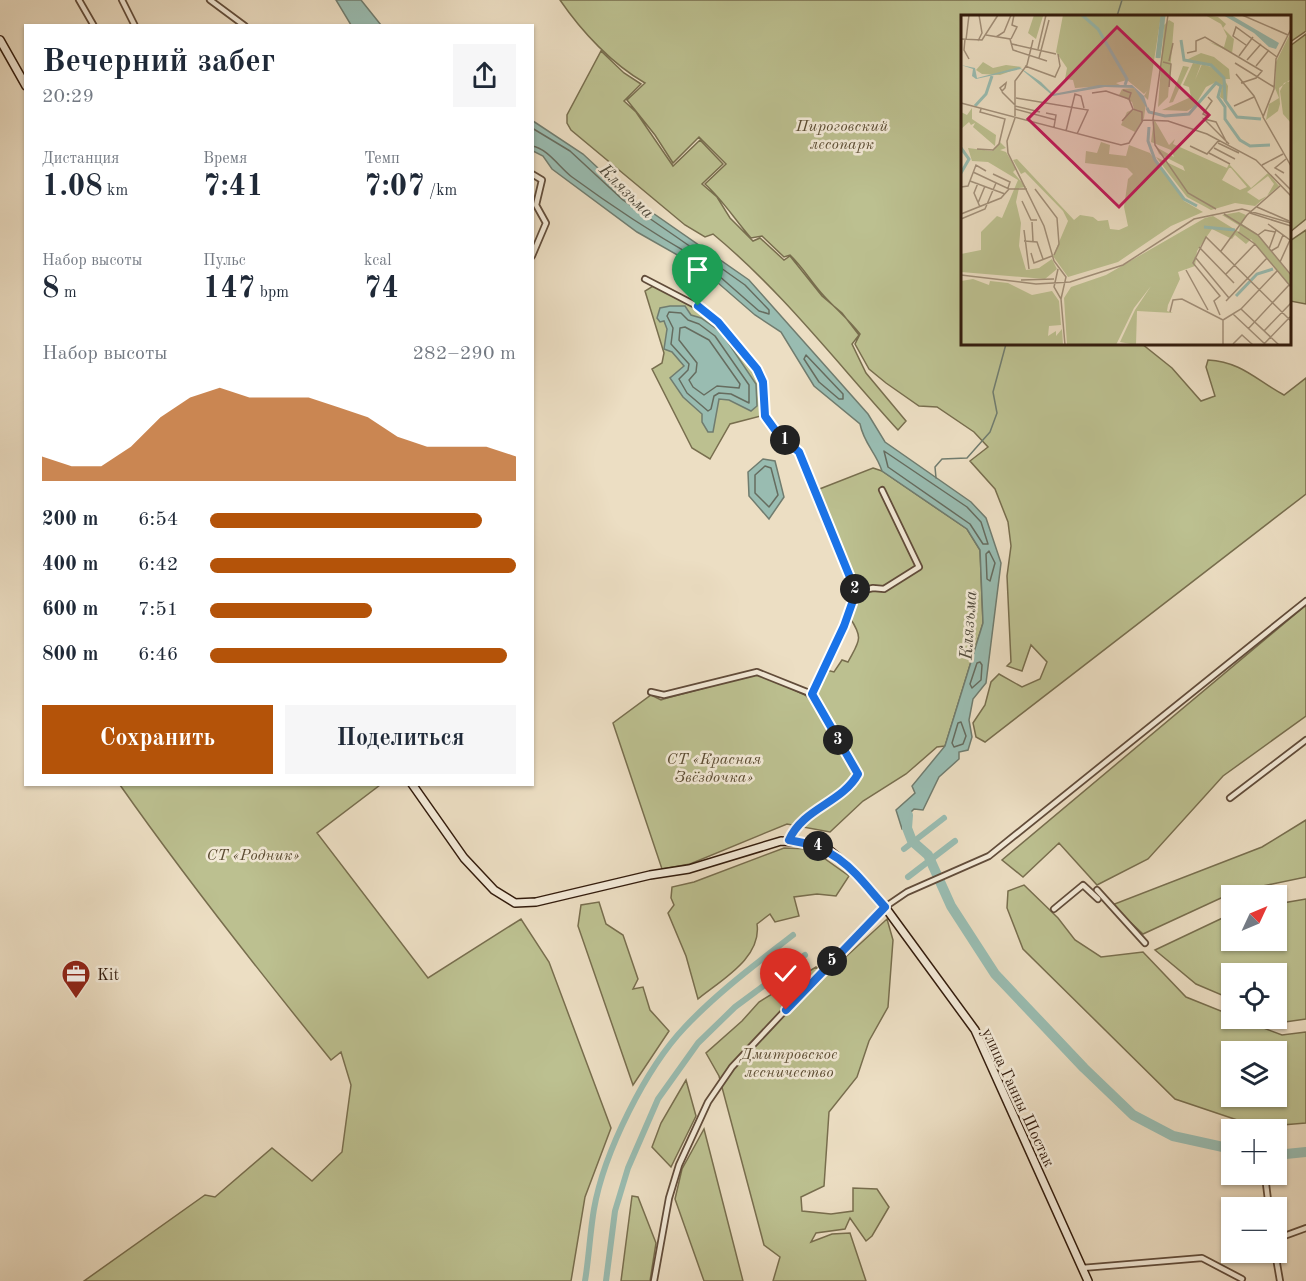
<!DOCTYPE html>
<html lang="ru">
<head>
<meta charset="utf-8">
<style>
	body { margin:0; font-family:"Old Standard TT",serif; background:#f6f6f7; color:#1f2937; height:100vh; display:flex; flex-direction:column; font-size:22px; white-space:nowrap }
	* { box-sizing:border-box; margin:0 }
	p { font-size:20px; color:#747a83 }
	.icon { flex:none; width:33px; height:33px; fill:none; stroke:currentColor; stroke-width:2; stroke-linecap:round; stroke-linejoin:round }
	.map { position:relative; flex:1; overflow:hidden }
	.sheet { position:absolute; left:24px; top:24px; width:510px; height:762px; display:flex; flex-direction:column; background:#fff; border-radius:0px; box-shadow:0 2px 4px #0004 }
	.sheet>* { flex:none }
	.needle { width:39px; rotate:46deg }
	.controls { position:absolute; left:1221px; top:885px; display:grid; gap:12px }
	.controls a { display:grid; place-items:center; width:66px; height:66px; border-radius:0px; background:#fff; box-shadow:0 2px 4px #0004; font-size:30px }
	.pin { position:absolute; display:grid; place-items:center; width:51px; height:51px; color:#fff; margin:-62px -26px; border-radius:50% 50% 50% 0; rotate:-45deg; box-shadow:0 0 6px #0007 }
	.pin .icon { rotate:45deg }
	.km { position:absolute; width:30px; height:30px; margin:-15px; border-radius:50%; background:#222; color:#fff; font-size:16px; line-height:30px; text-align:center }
	.round { display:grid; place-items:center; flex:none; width:63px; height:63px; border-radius:0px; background:#f6f6f7 }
	.summary { display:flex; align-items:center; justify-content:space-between; height:102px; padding:0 18px }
	h1 { font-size:33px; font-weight:700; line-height:45px }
	.stats { display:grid; grid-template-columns:repeat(3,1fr); gap:9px; height:102px; padding:6px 18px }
	.stats div { display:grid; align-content:center }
	.stats b { font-size:30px; font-weight:700 }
	.stats small { font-size:16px; font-weight:400 }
	.stats p { font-size:16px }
	.chart { height:168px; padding:12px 18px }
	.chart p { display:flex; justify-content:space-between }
	.chart svg { width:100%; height:108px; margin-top:6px; fill:#b45309; opacity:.7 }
	.button { display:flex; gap:12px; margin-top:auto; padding:12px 18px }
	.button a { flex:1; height:69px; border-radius:0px; background:#b45309; color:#fff; font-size:24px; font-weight:700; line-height:69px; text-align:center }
	.button a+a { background:#f6f6f7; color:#1f2937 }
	ul { padding:0 18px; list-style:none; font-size:20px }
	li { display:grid; grid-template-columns:96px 72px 1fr; align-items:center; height:45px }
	li i { height:15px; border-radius:8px; background:#b45309 }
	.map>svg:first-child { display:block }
	.green { fill:#bcc090; stroke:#786e4e; stroke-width:1.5; fill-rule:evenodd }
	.water { fill:#99bcb1; stroke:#707c6f; stroke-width:1.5 }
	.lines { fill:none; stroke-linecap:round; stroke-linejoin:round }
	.shore { stroke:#666c5f; stroke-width:1.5 }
	.stream { stroke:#707c6f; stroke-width:1.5 }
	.canal { stroke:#99bcb1; stroke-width:6 }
	.river { stroke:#99bcb1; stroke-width:10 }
	.minor-casing { stroke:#614c3a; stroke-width:8 }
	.secondary-casing { stroke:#331c0d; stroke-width:10 }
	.minor { stroke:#f3ead8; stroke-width:4.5 }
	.secondary { stroke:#f3ead8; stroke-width:7 }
	.route-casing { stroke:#fff; stroke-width:12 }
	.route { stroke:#1a73e8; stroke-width:8 }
	.labels { text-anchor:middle; stroke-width:5; stroke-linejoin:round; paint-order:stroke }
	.park-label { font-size:16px; font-style:italic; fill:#5c4d34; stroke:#f3ead8 }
	.poi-label { font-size:16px; fill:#331c0d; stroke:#f3ead8; text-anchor:start }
	.street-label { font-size:16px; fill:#331c0d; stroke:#f3ead8 }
	.water-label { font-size:18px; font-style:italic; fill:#524c3e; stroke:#f3ead8 }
	.inset-river { fill:none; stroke:#99bcb1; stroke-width:3 }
	.inset-road { fill:none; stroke:#a2907a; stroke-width:1.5 }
	.view { fill:#c2185b; fill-opacity:0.15; stroke:#c2185b; stroke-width:3 }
	.inset-edge { fill:none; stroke:#331c0d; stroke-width:3 }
</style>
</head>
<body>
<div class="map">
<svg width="1306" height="1281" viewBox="0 0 1306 1281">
	<rect width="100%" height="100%" fill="#ecdec3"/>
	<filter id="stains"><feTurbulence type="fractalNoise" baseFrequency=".00333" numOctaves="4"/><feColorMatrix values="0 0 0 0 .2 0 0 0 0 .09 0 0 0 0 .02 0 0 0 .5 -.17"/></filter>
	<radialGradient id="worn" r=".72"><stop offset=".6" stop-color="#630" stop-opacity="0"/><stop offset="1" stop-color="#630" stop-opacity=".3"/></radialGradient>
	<path class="green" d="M560,0H1306V31L1290,42V16H962V344H1142L1172,368L1201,401L1215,396L1206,367L1208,360C1242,362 1256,380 1284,395L1306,378V494L985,742L976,737L973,723L985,705L991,682L999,674L1022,687L1040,679L1047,662L1031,645L1022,671L1007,666L1011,662L1007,576L1011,546L1008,522L995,489L970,461L988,447L974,432L937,407L919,406L886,383L869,369L855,344L860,334C849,320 836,309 824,296C811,282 803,267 790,255L784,257L762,236L751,238C735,220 723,200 705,184L726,164L699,137L673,163L655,135L627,100L645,83C612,64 582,32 560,0Z
		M1306,34V219L1290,232V46Z
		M601,51L624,73L641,84L624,101L636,112L673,166L700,140L723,164L702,184L717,197L730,218L753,241L760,238L784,260L790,256L822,296L842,313L859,335L852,344L866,373L906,421L898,430C837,363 782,291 713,234L705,237L685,225L571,130L567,123V115Z
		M1306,230V304L1290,301V241Z
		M653,286L685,301L712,319L730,338L756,372L763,393L761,416L730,424L710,459L692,448L652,369L662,363L664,353L645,291Z
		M873,468L882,471L967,529L980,550L983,623L945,746L937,747L906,774L863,801L830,832L787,824L690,864L662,869L613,723L651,695L661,700L667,698L753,675L759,674L805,695L816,705L822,703L817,694L826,670L834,672L842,660L848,662C859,641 864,639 850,618L860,592L817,490Z
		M1306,605V716L1223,776L1148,859L1097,885L1059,843L1023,877L1002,860Z
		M120,785H380L317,833L428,978L521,919L549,962L611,1128L585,1197L571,1281H84L205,1195L215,1197L272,1148L312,1181L342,1152L351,1085L341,1052L331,1060C258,970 186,879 120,785Z
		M1306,820V877L1234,892L1143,934L1112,905L1262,847Z
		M784,848L811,849L849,876L836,896L817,894L794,897L799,916L775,922L770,914L757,924C762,958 721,980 698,999L686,956L668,913L674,905L671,898L672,887L694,882Z
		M1024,885L1058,918L1075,940L1101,957L1143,952L1186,997L1231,1015L1232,1018L1240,1019L1282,1035L1306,1032V1123L1258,1127L1175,1099L1023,949L1007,908L1008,891ZM1232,1052H1276V1096H1232Z
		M1306,899V1019L1285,1022L1277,1018L1276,974H1232L1231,999L1196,984L1155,950L1231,914L1232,940H1276L1277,904Z
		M599,902L606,924L623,935L638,979L633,989L643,987L650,1010L669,1031L633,1085L578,926L581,905Z
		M887,919L893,940L888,1007L869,1041L857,1077L829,1112L824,1186L801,1197L802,1211L831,1214L853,1211V1188L877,1189L889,1207L872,1236L866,1241L850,1218L845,1229L816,1233L811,1242L832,1234L850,1233L866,1281H773L780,1257L764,1245L719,1076L706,1053L742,1021L759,1002L816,967L825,976Z
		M686,1080L696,1116L671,1167L652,1147L661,1123Z
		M704,1129L743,1281H704L675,1199L682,1169Z
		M632,1196L638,1197L656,1243L650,1281H621Z"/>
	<path class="water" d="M336,0H361L381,25H351Z
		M533,121L583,154L627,195L749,280L868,414L885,442L971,502L986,518L1001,563L986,683L973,699L969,720L972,737L968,750L959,752V759L939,777L923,810L914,809L910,813V828L902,829L896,810L915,793L912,786L945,746L983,623L980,550L967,529L882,471C876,452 864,444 860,424L814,386L781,332L755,315L702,269L637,232L552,169L543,156L533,151Z
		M670,306H685L691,315L701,318L721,332L756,384L757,406L751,411L729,400L719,399L713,432H708L702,422V414L683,397L670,378L684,366L672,352L664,349L667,329L664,321L660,322L657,318L660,308Z
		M763,459L775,461L784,497L769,519L749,496L748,472Z"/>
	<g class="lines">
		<path class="shore" d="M532,128L570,151L623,200L701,254L702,258L698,259C654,234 613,207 572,177C560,168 547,148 532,146
			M714,263L745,285L769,310V314L759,311L710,268L709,264Z
			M669,312L681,313L688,320L699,324L715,336L749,385V403L731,394L719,393L714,396L711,409L708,411L687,393L679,379L688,370L689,364L671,344L673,328L667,316Z
			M685,327L709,340L740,384L739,388L717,386L704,395L693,387L689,380L696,372L697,363L679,340L680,328Z
			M806,355L843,394V399H839L819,382L804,359Z
			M884,451L967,507L981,522L988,544H983L970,524L888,467Z
			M765,466L771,468L778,495L769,507L755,493V475Z
			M989,551L995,563L990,581L987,579L986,554Z
			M980,662L982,665L981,680L972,688L970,684L977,663Z
			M961,722L966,736L963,744L954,747L952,743L958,723Z"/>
		<path class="stream" d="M1117,16L1122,0
			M936,478L935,467L942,459L967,458L990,432L997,413L993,392L1006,344"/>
		<path class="canal" d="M904,849L944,818
			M908,877L955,841
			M585,1281C589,1257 590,1232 594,1209C604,1152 646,1068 685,1027C718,992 756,964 793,935
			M606,1281L615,1211L628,1168L658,1099L698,1043L735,1007L805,955"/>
		<path class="river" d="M908,815L907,828L912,841L928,855L951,906L995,974L1084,1068L1133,1115L1173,1136L1232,1149
			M1276,1155L1306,1152"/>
		<g class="minor-casing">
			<path id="minor" d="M79,0L94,26
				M122,0L135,26
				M210,0L245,26
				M532,174L542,180L536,205L546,223L532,256
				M645,279L697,306L718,322L757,369L763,382L765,416L778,434L799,452L856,592
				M651,692L664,695L757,672L812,694L858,774C842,803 803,808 789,840
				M812,694L844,626L856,592L873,588L884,589L919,567L882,490
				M1230,798L1306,740
				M1097,890L1145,943
				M1054,909L1083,885L1098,899
				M1266,1184L1269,1208
				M1276,1239L1306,1228
				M1275,1252L1280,1281
				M1082,1268L1202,1258L1242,1279
				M654,1281L669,1198L679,1165L708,1102L732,1067L840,952L885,907L907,892L989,856L1306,601"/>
		</g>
		<g class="secondary-casing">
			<path id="secondary" d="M0,40L26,86
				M412,784L464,858L494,890L515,903L536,902L650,875L689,869L781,841L810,843L828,849L845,863L885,907L975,1030L1088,1281"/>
		</g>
		<use href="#minor" class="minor"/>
		<use href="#secondary" class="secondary"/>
	</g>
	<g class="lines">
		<g class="route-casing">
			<path id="route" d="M698,306L718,322L757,369L763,382L765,416L778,434L799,452L856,592L844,626L812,694L858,774C842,803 803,808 789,840C840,848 853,871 885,907L786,1010"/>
		</g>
		<use href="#route" class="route"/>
	</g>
	<defs>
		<g id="office-pin" transform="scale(1.5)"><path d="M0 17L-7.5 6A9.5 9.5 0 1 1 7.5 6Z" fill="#8f2418" stroke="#f3ead8"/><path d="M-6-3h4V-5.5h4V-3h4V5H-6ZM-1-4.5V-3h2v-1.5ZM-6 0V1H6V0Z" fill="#fff"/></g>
	</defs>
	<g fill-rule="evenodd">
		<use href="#office-pin" x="76" y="974"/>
	</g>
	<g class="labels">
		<g class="park-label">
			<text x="842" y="131">Пироговский<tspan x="842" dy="18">лесопарк</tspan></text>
			<text x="714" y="764">СТ «Красная<tspan x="714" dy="18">Звёздочка»</tspan></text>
			<text x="253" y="860">СТ «Родник»</text>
			<text x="789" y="1059">Дмитровское<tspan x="789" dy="18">лесничество</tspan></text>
		</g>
		<g class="poi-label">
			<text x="97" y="980">Kit</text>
		</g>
		<g class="street-label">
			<text transform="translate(1019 1097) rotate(65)" y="6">улица Ганны Шостак</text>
		</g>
		<g class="water-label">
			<text transform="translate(627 191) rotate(45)" y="6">Клязьма</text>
			<text transform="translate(968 625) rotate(-86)" y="6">Клязьма</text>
		</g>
	</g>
	<g transform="translate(961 15)">
		<rect width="330" height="330" fill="#ecdec3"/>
		<path d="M73,0L82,1L75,24L67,18ZM102,0H200L187,85L183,81L186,76L183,79L166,65L155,68L159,70L114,73L112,65L104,64L106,53L95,37ZM244,0L257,2L265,9L262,13L273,24L271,38L248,27L263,32L266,21L260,9ZM208,5L213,8L207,82L197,92L203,10ZM328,21L330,64L318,73L319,89L317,96L305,105L308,89L318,83L314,73L315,47ZM240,38L253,42L268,54L269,64H263L267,71L266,87L259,82L261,70L255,67L245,72L233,92L226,96L201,95L230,82L228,72L222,70L232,48L240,49L234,65L241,49L253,53L241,48L223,46ZM22,47L32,53L45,50L61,52L39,60L21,59L15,55ZM222,51L228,52L212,87L208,88ZM330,66V108L322,99L319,76L323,68ZM173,73L185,88L183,103L174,117L160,110L166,97L173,94L171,87L158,80L161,74ZM11,93V104L35,120L34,131L12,112L14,108L10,110L8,107L0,114V97L6,100ZM193,104L208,130L214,124L212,129L266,153L268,149L290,173L307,158L318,171L294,191L274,188L250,195L226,182L195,142L224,156L222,151L198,139L195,132L213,142L210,135L190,127ZM268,153H270L286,172L279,175L261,165ZM307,161L313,169L306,181L298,185L286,177ZM39,127L45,133L39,135L45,137L55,154L52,157L65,172L58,173L55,187L60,208L58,231L65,255L78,253L91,244L96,254L84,264L0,257V239L20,235V217L36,201L41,203L57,165L27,147L11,146L7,133L31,136ZM140,127L149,130L148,139L165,141L168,130L189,138L223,186L242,197L210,211L157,247L107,262L92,241L107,206L102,196L64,157L60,159L52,145L56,144L113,205L119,200L132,202L137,206L147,205L149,214L158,215L167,211L163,192L167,164L172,159L166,153L124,148L125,136L136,138ZM278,197L285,200L281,209L295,218L330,261V272L290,224L285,229L274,220L271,224L251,214L236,236L234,251L217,257L219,264L207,290L206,296L212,298L176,296L175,330L159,327L174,295L190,271L173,293L155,330H106L103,283L110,272L145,260L244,203L252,201L278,217L279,211L261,200ZM12,264L28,270L29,266L47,268L71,280L91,276L98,286L100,310L88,311L87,321L95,316V321L101,314L102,330H0V266Z" fill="#bcc090" fill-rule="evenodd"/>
		<path d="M262,0H270L318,28L315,34L308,32L293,18ZM0,50L14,53L16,63L58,52L80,67L92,79L138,70H171L183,81L188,97L173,73L144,72L92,81L60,54L15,64L11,61L12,54Z" fill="#99bcb1"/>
		<path class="inset-river" d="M121,0L137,14L166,64L164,70M220,25L223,45L250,50L263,63L264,85L276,102L300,104M196,43L201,0M198,43L203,0M14,91L25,79L31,61M186,93L188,97L204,101L228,99L255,68L260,71L257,82L264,92V104L279,125L289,131L309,130M188,112L187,126L194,145L223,184L236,191M0,133L8,144L0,158M243,212L274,215M275,281L296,259L312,254"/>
		<path class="inset-road" d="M207,0L192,104L194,130L227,178L255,194M281,0L327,20M330,14L315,44L313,74L302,102L330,151M25,20L49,24L52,35L86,46M35,22L43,17L50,0M0,24L21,25L37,0M4,24L3,35L8,44M50,24L56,12L51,10L53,0M5,25L8,0M17,26L21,18L18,0M51,29L95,39M285,30L272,21L275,12L316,42M77,34L85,0M226,38L235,36V26L244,22L301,56L295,63L280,68M278,41L292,22M78,43L88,5M286,45L300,29M208,46L212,28M202,47L210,49L208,72M274,48L313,72M64,51L94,62L99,51L97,39M295,51L308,35M275,59L293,81L302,101M45,68L44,73L41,76L39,73ZM162,75L170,78L168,84L172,94M41,77L54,90M131,78L145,76L168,84M247,82L251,86L242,99L248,102M55,83L127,95L116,119M0,88L160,130L168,128L182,105L207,106L246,119L295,145L330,181M54,91L79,97M273,91L293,82M54,94L95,105M85,98L95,100L93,112M54,101V66L66,50L72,25M54,103L46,126L47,138L83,211L93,246L105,262L100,284M161,106L172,94L181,97V106M105,116L114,79L120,81L123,93M257,128L278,138M266,128L255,107L243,104L268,129M229,131L246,139L258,125M253,133L274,144M16,134L32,135L38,129L44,104L19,97L20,94M248,138L269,149M301,150L322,139M12,157L48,174H66M323,158L314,153L325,144M32,159L49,167L47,173M314,159L330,175M9,166L44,179M17,168L13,178L19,192M0,172L7,171L15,150L25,156M74,174L96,203L98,229L93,240M61,186L70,205H76M17,188L24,171M296,192L328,206M289,198L330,211M0,199L40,183L48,174M263,199L297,220L330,260M0,204L24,194L35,168M71,207L72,226M307,209L329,225L319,247M63,215L68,254M277,217L294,229L330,272M297,220L304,215L314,217M63,226L76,227L82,244M238,232L273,268M308,234L315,215M260,236L286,200L319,171M310,236L317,232L322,220M70,238L73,248L91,241M234,242L268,283M97,254L93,272L100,284L104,330M225,255L247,295M265,259L294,229M0,260L75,269L109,267L162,250L233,204L281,194L330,208M60,265L93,264M265,286L306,243M280,294L318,330M209,297L212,285L221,284L262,305M272,299L305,330M259,300L253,286L259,281L232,248L245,222L330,306M262,305L280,294L316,256M287,314L328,270M303,316L330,288M272,329L281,320L292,330M303,329L330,301M262,330V305"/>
		<path class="view" d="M156,12L248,100L158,192L67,104Z"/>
		<rect width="330" height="330" class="inset-edge"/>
	</g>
	<rect width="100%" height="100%" filter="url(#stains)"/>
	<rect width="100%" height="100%" fill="url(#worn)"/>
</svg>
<div class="controls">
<a><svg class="needle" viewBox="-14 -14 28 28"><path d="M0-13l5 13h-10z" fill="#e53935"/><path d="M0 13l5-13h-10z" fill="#747a83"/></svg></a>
<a><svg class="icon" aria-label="locate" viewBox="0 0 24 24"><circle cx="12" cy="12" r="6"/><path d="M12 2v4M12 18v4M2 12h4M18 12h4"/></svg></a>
<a><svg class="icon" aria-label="layers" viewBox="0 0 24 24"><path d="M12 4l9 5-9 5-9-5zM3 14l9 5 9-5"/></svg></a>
<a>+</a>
<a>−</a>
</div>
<div class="pin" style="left:698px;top:306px;background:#1e9e55"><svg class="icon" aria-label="arrive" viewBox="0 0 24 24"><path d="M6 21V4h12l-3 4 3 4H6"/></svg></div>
<div class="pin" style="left:786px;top:1010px;background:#d93025"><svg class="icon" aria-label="check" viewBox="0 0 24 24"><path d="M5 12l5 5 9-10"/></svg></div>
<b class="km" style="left:785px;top:440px">1</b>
<b class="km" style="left:855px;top:589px">2</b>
<b class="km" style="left:838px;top:740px">3</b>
<b class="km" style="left:818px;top:846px">4</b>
<b class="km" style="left:832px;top:961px">5</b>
<section class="sheet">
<div class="summary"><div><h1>Вечерний забег</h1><p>20:29</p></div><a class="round"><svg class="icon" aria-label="share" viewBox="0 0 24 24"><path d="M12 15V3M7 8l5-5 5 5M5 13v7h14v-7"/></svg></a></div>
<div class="stats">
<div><p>Дистанция</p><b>1.08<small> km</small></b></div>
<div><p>Время</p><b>7:41</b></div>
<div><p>Темп</p><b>7:07<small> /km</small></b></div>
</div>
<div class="stats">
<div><p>Набор высоты</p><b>8<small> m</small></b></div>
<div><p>Пульс</p><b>147<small> bpm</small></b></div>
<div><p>kcal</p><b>74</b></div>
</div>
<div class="chart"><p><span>Набор высоты</span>282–290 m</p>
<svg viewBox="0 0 160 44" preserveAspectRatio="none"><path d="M0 44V34L10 38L20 38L30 30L40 18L50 10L60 6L70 10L80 10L90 10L100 14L110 18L120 26L130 30L140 30L150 30L160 34V44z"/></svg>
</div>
<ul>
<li><b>200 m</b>6:54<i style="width:89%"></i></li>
<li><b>400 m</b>6:42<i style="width:100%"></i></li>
<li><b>600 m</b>7:51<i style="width:53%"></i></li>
<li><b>800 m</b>6:46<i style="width:97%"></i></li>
</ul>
<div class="button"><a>Сохранить</a><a>Поделиться</a></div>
</section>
</div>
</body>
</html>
